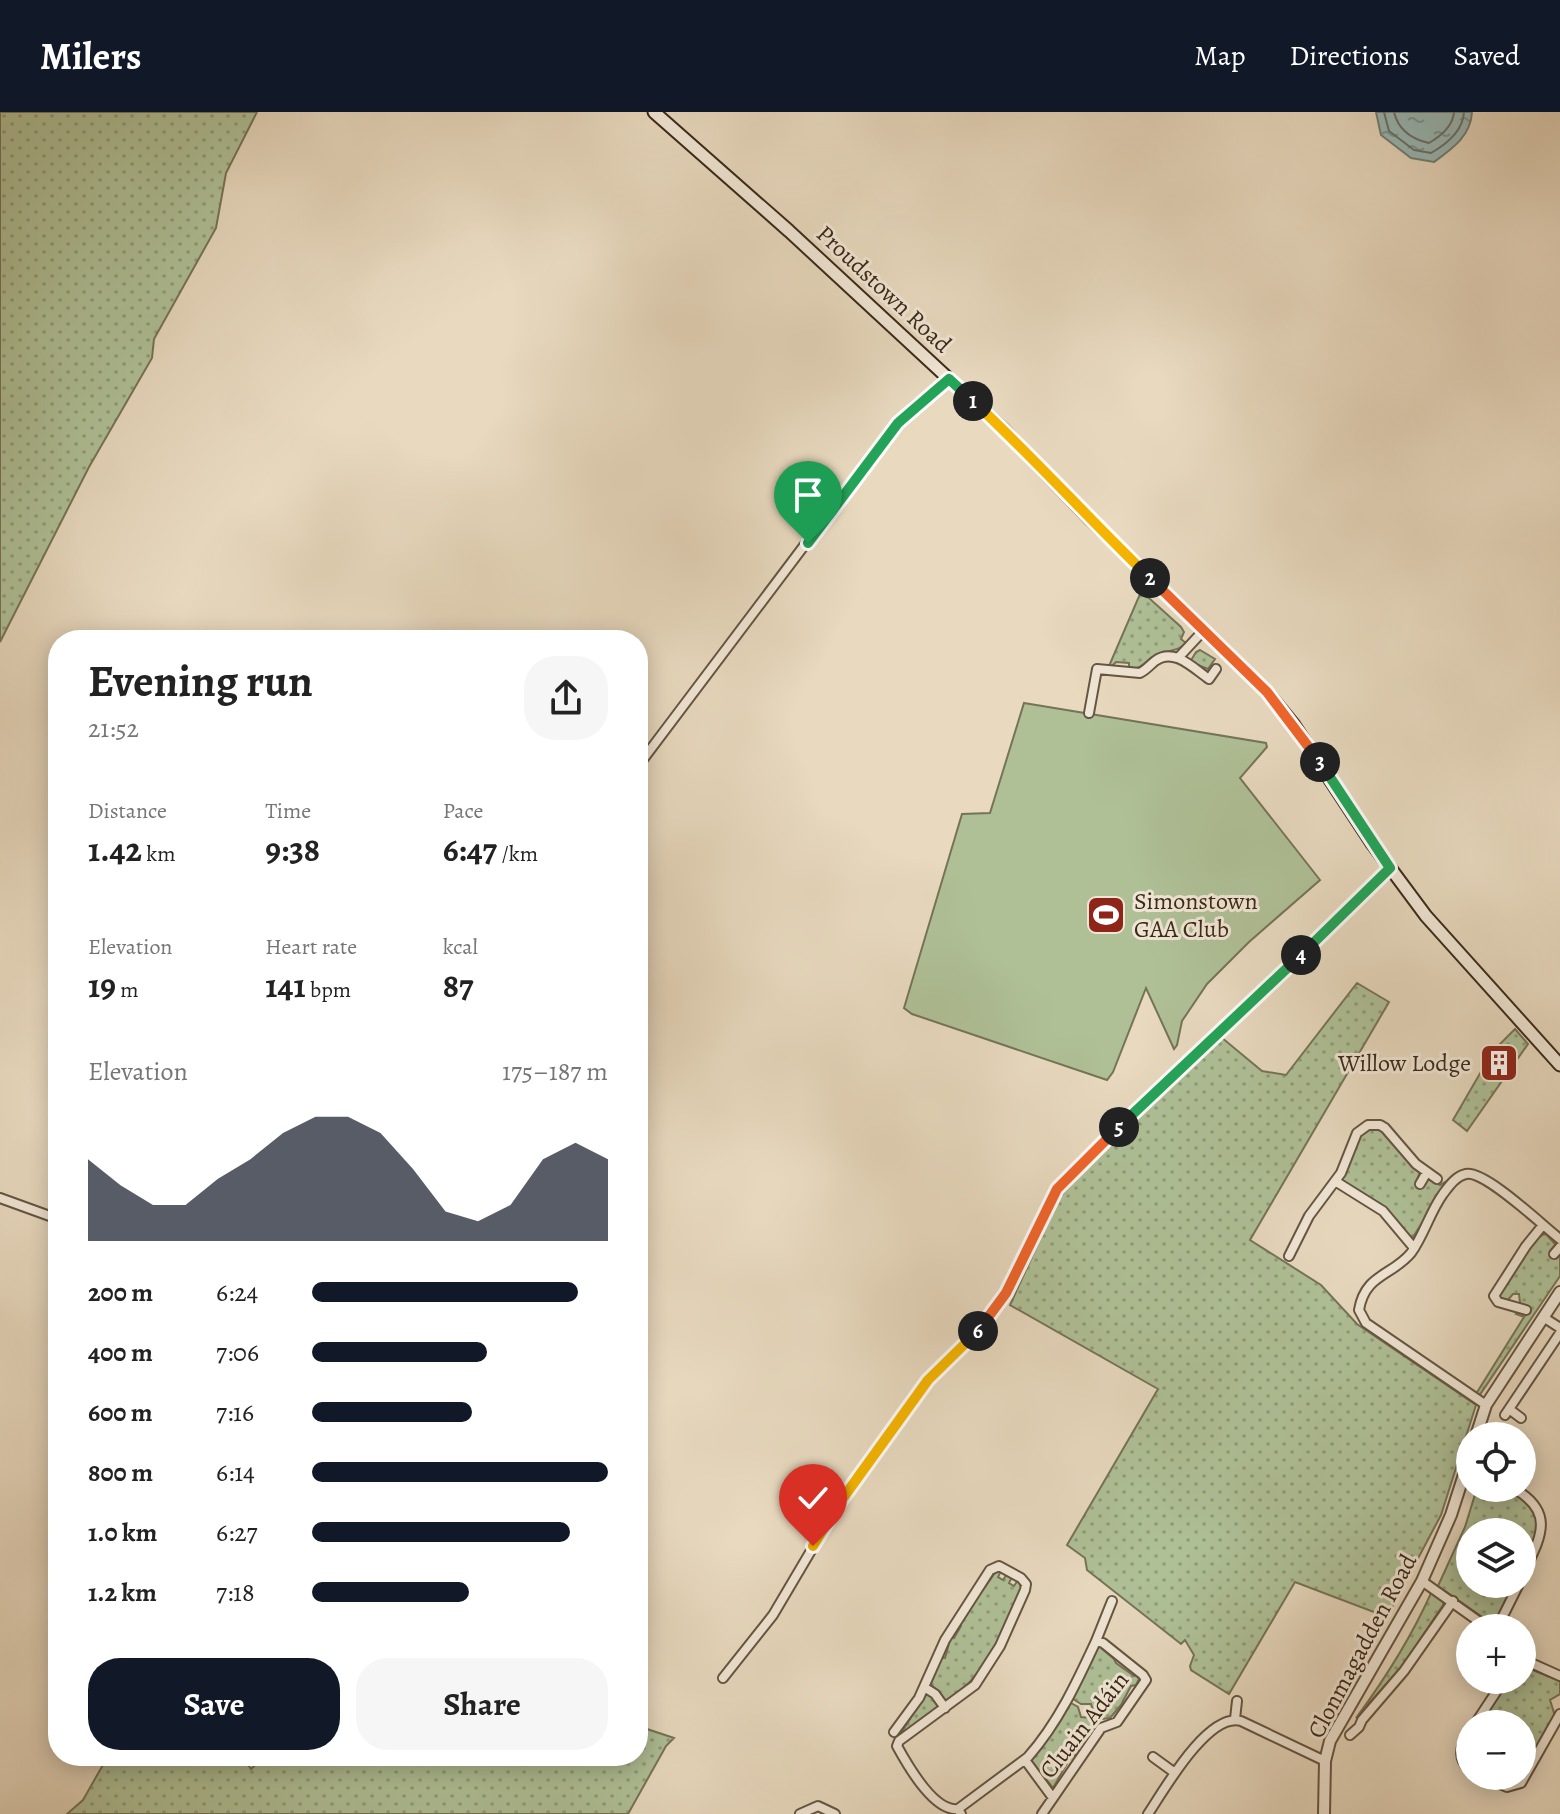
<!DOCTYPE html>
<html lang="en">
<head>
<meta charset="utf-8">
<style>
	body { margin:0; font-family:Alegreya,serif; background:#f6f6f6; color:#222; height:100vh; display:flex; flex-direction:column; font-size:30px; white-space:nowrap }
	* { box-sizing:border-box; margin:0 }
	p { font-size:26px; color:#767676 }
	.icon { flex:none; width:44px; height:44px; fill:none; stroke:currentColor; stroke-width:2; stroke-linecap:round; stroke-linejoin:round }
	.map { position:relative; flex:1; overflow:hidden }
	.panel { position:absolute; left:48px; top:518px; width:600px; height:1136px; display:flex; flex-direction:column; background:#fff; border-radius:32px; box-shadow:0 4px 20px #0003 }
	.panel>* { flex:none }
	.fabs { position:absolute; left:1456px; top:1310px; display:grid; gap:16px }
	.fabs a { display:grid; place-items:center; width:80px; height:80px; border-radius:50%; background:#fff; box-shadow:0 4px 20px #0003; font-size:40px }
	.pin { position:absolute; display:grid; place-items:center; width:68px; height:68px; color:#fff; margin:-82px -34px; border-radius:50% 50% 50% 0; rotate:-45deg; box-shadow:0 0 8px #0007 }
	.pin .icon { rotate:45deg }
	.km { position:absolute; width:40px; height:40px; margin:-20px; border-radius:50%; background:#222; color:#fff; font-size:22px; line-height:40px; text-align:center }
	.round { display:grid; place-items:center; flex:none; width:84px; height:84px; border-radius:32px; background:#f6f6f6 }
	.headline { display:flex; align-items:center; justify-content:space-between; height:136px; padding:0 40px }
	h1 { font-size:44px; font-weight:600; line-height:60px }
	.stats { display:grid; grid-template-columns:repeat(3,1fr); gap:12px; height:136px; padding:8px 40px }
	.stats div { display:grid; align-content:center }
	.stats b { font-size:34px; font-weight:600 }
	.stats small { font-size:22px; font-weight:400 }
	.stats p { font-size:22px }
	.chart { height:224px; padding:16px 40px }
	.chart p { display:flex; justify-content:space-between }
	.chart svg { width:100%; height:144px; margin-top:8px; fill:#111827; opacity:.7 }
	.primary-button { display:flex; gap:16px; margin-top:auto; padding:16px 40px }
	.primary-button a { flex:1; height:92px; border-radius:32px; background:#111827; color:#fff; font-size:32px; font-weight:600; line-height:92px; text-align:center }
	.primary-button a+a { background:#f6f6f6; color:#222 }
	ul { padding:0 40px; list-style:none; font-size:26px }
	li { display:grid; grid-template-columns:128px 96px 1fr; align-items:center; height:60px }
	li i { height:20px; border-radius:10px; background:#111827 }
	header { display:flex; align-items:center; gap:48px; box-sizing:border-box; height:112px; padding:0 40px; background:#111827; color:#fff }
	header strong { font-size:38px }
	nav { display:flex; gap:44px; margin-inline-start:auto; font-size:28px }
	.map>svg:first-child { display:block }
	.grass { fill:url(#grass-dots); stroke:#757458; stroke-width:2 }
	.garden { fill:#afc097; stroke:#757458; stroke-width:2 }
	.water { fill:url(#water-ripples); stroke:#737f78; stroke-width:2 }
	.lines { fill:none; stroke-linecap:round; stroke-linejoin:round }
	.shore { stroke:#6a7168; stroke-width:2 }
	.minor-casing { stroke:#665542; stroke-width:12 }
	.tertiary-casing { stroke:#665542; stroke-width:14 }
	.secondary-casing { stroke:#3b2919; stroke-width:15 }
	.minor { stroke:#f0e6d5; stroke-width:8 }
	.tertiary { stroke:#f0e6d5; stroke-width:10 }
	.secondary { stroke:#f0e6d5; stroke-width:11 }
	.split-1-casing { stroke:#fff; stroke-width:16 }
	.split-2-casing { stroke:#fff; stroke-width:16 }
	.split-3-casing { stroke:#fff; stroke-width:16 }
	.split-4-casing { stroke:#fff; stroke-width:16 }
	.split-5-casing { stroke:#fff; stroke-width:16 }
	.split-6-casing { stroke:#fff; stroke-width:16 }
	.split-7-casing { stroke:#fff; stroke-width:16 }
	.split-1 { stroke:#22a559; stroke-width:10 }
	.split-2 { stroke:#f5b400; stroke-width:10 }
	.split-3 { stroke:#f0652b; stroke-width:10 }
	.split-4 { stroke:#22a559; stroke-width:10 }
	.split-5 { stroke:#22a559; stroke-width:10 }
	.split-6 { stroke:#f0652b; stroke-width:10 }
	.split-7 { stroke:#f5b400; stroke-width:10 }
	.labels { text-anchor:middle; stroke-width:6; stroke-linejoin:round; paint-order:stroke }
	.street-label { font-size:24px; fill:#3b2919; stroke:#f0e6d5 }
	.poi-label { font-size:24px; fill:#3b2919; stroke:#f0e6d5; text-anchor:start }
</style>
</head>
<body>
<header>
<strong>Milers</strong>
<nav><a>Map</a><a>Directions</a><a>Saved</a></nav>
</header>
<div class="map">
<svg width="1560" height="1702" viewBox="0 0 1560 1702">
	<defs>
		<pattern id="grass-dots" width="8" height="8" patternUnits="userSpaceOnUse" patternTransform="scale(2)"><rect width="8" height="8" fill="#afc097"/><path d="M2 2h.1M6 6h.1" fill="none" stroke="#909c7a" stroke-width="1.8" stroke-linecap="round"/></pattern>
		<pattern id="water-ripples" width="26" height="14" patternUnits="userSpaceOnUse" patternTransform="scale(2)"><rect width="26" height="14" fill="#98b9b7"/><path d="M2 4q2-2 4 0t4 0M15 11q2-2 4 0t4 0" fill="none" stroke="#7d9694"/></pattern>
	</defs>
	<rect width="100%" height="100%" fill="#e8d9bf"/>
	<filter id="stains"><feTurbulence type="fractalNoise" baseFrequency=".0025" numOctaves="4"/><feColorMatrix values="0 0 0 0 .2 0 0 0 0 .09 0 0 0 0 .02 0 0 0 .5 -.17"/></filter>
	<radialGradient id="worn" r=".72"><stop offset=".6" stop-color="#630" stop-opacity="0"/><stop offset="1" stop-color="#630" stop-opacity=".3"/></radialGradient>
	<path class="grass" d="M0,0H257L226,61L216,116L154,227L152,246L89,355L0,530Z
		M1140,482L1149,486L1181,515L1184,520L1181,527L1186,531C1178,540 1170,537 1160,542C1147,547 1143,557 1129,558V551L1116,550L1111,555L1109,554Z
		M1200,538L1215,547L1208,557L1190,550L1196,540Z
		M1357,871L1389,890L1250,1128L1321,1173L1357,1212L1476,1293L1441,1403L1387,1505L1295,1470L1229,1582L1191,1558L1190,1554L1194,1543L1185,1528L1181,1532L1087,1458L1085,1446L1067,1433L1158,1277L1010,1193L1059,1086L1102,1039L1221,925L1262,959L1286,963Z
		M1515,917L1528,932L1467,1019L1453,1008L1493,939Z
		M1372,1015L1385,1021L1420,1060L1416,1070L1422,1073L1428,1066L1440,1073L1450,1067L1413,1125L1407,1124C1391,1097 1368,1085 1342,1069L1361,1022Z
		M1546,1122L1555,1132L1553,1140L1558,1144L1560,1141V1164L1479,1284L1476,1282L1524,1205L1516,1202L1524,1195L1520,1191L1519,1182H1513L1507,1189L1500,1187L1498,1180L1538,1124Z
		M1477,1376H1493L1501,1384L1514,1380C1551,1405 1538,1421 1522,1455V1420H1470V1472H1514L1496,1508L1491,1511L1438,1474L1465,1415Z
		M997,1458L1001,1459L998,1465L1003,1468L1007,1462L1012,1465L1009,1471L1014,1474L1018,1468L1022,1477C1001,1523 990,1558 948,1589L944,1588L930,1571L941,1545L945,1546L951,1524L954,1526L961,1514L959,1512Z
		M1432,1479L1443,1488V1493L1403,1553L1356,1606C1385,1567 1412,1524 1432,1479Z
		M1099,1534L1114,1547L1116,1551L1134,1564L1137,1563L1139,1567L1136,1573L1131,1574L1121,1593L1110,1606L1102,1607L1094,1602L1091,1592H1081L1073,1587Z
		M1522,1554L1560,1569V1582L1550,1588L1555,1604L1522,1663V1612H1479L1509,1568H1522Z
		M930,1582L938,1594L935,1599L898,1626L925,1583Z
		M1071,1591L1078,1595L1081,1605L1092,1606L1100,1610L1078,1641L1069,1648L1053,1676L1031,1648Z
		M638,1614L674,1626L666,1634L628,1702H67L83,1688L104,1651L111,1644H242L251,1657L265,1644H638Z"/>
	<path class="garden" d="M1024,591L1266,631L1267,635L1240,666L1320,768L1249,830L1207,872L1182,909L1177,933L1174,937L1146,876L1113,960L1107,968L912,902L904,896L962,702L990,701Z"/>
	<path class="water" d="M1376,0H1472C1471,24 1452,37 1434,50L1411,46L1381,23Z"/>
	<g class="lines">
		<path class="shore" d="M1384,0L1389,19L1414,38L1431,41C1447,32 1463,19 1464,0
			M1394,0C1398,17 1411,27 1429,31C1441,24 1453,14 1454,0"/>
		<g class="minor-casing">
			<path id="minor" d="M1178,546L1204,518
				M1089,601L1097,557L1140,561C1146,558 1150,553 1155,549C1174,535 1193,556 1209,567L1216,557
				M638,654L877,337L915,294L949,267
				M1335,1069L1383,1099L1414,1136
				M1420,1072L1427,1060
				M0,1086L58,1107
				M1554,1142L1560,1135
				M1289,1144L1309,1104L1341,1061L1357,1021L1368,1013H1380L1385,1016L1416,1052L1437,1067
				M1526,1198L1498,1190L1494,1184L1526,1134L1543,1113
				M1543,1205L1560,1216
				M1486,1293L1366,1211L1359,1198C1365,1162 1392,1164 1411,1141C1424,1123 1430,1100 1443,1082C1449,1074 1456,1064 1466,1062C1485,1058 1543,1114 1560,1127
				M1509,1297L1521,1306
				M1505,1303L1560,1221
				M1513,1376C1558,1401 1539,1428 1522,1464
				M1422,1469L1488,1516
				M1497,1516L1519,1472
				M1096,1529L1112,1489
				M1522,1547L1560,1564
				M723,1566L773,1503L838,1393L928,1268L971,1227L998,1195L1057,1077L1135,999L1328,818L1390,756
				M924,1575L935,1582L945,1596
				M1235,1607L1237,1589
				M1475,1612L1504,1568
				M1470,1619C1460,1633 1456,1646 1470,1658
				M894,1620L919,1586L945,1528L990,1458L999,1454L1021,1466L1026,1472L1025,1478L1000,1534L975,1573L899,1629L897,1634C908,1654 934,1700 958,1697L961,1702
				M1350,1623L1359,1615L1362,1608L1404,1559L1453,1489
				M1153,1645L1175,1661
				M1480,1664L1507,1675L1521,1671L1560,1602
				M958,1697L1028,1645C1058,1611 1077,1570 1096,1529L1103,1531L1143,1563L1146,1568L1117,1610L1101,1616L1053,1686L1028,1652
				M800,1702L818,1694L835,1702
				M1042,1702L1053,1686
				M1148,1702C1164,1678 1208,1600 1241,1609L1325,1649"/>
		</g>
		<g class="tertiary-casing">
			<path id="tertiary" d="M1476,1324L1486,1293L1560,1180
				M1324,1702L1325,1649L1330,1629L1422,1469L1451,1403L1470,1344"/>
		</g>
		<g class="secondary-casing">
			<path id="secondary" d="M654,0L789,119L1003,317L1091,408L1267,580L1294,613L1371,730L1426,804L1560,953"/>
		</g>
		<use href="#minor" class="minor"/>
		<use href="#tertiary" class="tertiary"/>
		<use href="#secondary" class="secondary"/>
	</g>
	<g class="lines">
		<g class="split-1-casing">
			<path id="split-1" d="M808,431L898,311L949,267L973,289"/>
		</g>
		<g class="split-2-casing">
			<path id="split-2" d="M973,289C1034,346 1090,408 1150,466"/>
		</g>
		<g class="split-3-casing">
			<path id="split-3" d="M1150,466L1267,580L1320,650"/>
		</g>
		<g class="split-4-casing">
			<path id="split-4" d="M1301,843L1390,756L1320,650"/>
		</g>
		<g class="split-5-casing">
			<path id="split-5" d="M1119,1015L1301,843"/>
		</g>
		<g class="split-6-casing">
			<path id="split-6" d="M978,1219L1006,1181L1057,1077L1119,1015"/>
		</g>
		<g class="split-7-casing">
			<path id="split-7" d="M813,1434L838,1393L928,1268L978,1219"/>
		</g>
		<use href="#split-1" class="split-1"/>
		<use href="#split-2" class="split-2"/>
		<use href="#split-3" class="split-3"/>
		<use href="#split-4" class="split-4"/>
		<use href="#split-5" class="split-5"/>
		<use href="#split-6" class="split-6"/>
		<use href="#split-7" class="split-7"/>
	</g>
	<defs>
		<g id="stadium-square" transform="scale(2)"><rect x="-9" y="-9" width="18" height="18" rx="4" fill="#8f2418" stroke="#f0e6d5"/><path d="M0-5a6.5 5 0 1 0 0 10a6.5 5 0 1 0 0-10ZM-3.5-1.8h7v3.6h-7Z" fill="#fff"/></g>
		<g id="building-square" transform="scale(2)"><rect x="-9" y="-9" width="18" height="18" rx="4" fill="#8f2418" stroke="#f0e6d5"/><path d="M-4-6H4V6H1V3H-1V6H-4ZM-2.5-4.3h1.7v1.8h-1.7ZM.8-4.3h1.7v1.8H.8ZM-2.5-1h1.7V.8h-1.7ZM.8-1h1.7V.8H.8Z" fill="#fff"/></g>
	</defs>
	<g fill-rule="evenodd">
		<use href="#stadium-square" x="1106" y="803"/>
		<use href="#building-square" x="1499" y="951"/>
	</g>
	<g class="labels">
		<g class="street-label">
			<text transform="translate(884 177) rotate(43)" y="8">Proudstown Road</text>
			<text transform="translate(1362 1534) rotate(-62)" y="8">Clonmagadden Road</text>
			<text transform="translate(1084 1613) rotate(-52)" y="8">Cluain Adáin</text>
		</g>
		<g class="poi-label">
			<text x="1134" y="797">Simonstown<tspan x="1134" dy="28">GAA Club</tspan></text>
			<text x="1471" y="959" text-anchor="end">Willow Lodge</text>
		</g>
	</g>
	<rect width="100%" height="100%" filter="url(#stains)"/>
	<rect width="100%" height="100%" fill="url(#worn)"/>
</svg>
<div class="fabs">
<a><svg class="icon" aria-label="locate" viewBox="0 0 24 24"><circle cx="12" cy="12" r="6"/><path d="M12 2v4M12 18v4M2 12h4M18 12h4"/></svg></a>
<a><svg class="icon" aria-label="layers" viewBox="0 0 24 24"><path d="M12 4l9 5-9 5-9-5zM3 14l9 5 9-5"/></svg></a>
<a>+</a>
<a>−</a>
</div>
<div class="pin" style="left:808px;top:431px;background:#1e9e55"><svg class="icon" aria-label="arrive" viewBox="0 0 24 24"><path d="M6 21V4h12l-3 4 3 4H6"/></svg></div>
<div class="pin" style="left:813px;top:1434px;background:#d93025"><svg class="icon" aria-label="check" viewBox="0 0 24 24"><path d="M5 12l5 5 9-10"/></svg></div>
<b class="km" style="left:973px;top:289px">1</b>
<b class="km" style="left:1150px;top:466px">2</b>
<b class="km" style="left:1320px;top:650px">3</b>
<b class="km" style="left:1301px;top:843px">4</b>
<b class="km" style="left:1119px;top:1015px">5</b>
<b class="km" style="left:978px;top:1219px">6</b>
<section class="panel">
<div class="headline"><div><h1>Evening run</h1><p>21:52</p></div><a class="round"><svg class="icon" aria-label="share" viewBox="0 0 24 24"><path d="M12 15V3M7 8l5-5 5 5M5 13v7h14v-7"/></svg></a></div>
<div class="stats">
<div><p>Distance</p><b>1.42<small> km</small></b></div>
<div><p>Time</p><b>9:38</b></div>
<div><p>Pace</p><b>6:47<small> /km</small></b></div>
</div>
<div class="stats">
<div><p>Elevation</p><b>19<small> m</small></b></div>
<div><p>Heart rate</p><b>141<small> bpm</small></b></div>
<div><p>kcal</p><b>87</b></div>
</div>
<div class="chart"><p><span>Elevation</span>175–187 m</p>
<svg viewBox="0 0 160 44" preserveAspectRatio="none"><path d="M0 44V19L10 27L20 33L30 33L40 25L50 19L60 11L70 6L80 6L90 11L100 22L110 35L120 38L130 33L140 19L150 14L160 19V44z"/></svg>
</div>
<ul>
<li><b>200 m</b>6:24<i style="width:90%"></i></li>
<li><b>400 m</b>7:06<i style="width:59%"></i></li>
<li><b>600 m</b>7:16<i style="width:54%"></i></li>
<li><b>800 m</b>6:14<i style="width:100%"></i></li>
<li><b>1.0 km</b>6:27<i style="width:87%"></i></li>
<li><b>1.2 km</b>7:18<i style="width:53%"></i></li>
</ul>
<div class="primary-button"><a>Save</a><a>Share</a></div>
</section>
</div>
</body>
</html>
